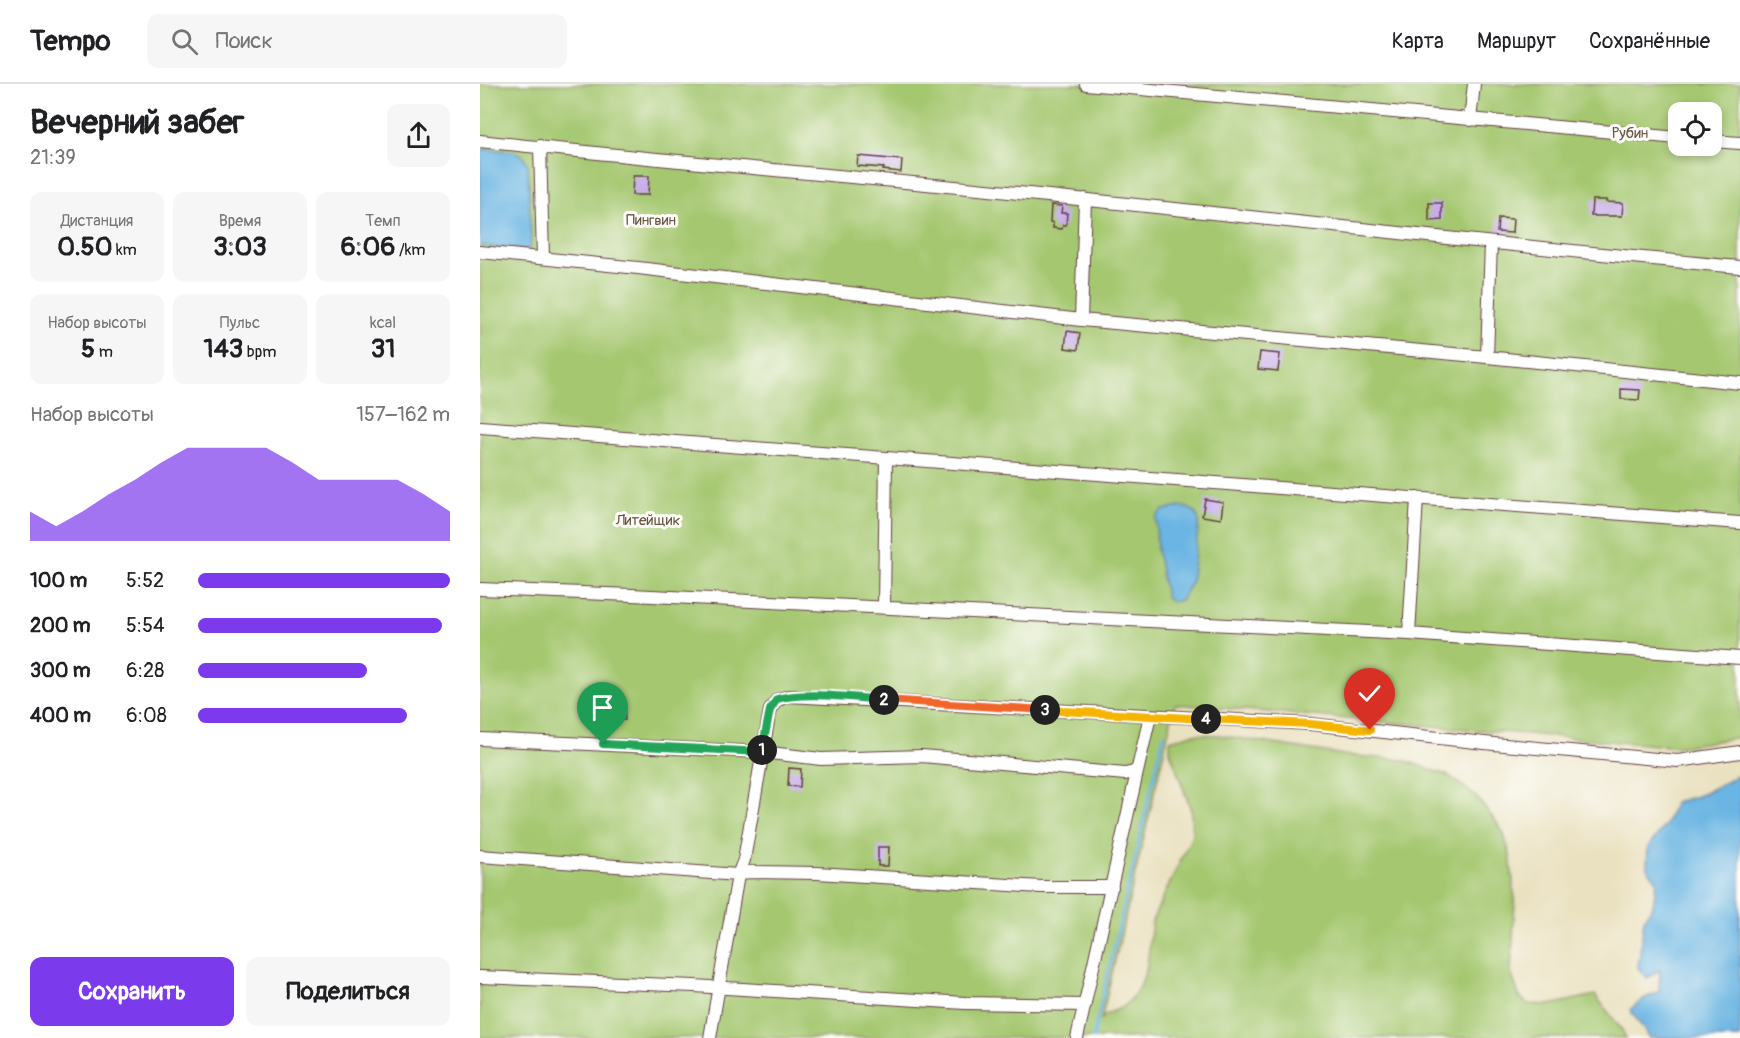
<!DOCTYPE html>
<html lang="ru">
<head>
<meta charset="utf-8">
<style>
	body { margin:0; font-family:Pangolin,sans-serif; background:#f6f6f6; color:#202124; height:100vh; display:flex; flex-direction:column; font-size:22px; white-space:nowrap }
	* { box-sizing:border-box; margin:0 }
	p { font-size:20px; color:#757577 }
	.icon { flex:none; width:33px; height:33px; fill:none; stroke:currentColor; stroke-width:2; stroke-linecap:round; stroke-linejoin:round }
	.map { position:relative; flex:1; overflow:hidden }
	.panel { display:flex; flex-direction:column; background:#fff; width:480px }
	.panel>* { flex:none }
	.buttons { position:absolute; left:1188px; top:18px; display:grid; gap:12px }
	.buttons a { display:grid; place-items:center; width:54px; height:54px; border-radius:12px; background:#fff; box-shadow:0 3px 9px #0003; font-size:30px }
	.pin { position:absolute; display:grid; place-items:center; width:51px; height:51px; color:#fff; margin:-62px -26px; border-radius:50% 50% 50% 0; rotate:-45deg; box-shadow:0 0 6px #0007 }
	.pin .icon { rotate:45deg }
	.km { position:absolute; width:30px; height:30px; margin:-15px; border-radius:50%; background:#222; color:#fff; font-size:16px; line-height:30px; text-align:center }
	.round { display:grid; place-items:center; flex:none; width:63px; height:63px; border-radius:12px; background:#f6f6f6 }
	.headline { display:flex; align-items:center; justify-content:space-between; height:102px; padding:0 30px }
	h1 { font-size:33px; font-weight:700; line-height:45px }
	.stats { display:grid; grid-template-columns:repeat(3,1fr); gap:9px; height:102px; padding:6px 30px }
	.stats div { display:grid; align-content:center; border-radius:12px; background:#f6f6f6; text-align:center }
	.stats b { font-size:26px; font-weight:700 }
	.stats small { font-size:16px; font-weight:400 }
	.stats p { font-size:16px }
	.chart { height:168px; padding:12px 30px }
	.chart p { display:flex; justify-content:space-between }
	.chart svg { width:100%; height:108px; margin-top:6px; fill:#7c3aed; opacity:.7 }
	.primary-button { display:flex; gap:12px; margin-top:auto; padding:12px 30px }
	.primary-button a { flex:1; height:69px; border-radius:12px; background:#7c3aed; color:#fff; font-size:24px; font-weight:700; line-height:69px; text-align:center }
	.primary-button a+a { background:#f6f6f6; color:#202124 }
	ul { padding:0 30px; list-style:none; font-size:20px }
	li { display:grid; grid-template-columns:96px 72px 1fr; align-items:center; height:45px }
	li i { height:15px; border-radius:8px; background:#7c3aed }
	header { display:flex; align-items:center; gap:36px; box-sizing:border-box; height:84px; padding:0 30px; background:#fff; border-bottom:2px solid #e0e0e0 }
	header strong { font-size:28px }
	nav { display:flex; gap:33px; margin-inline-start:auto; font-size:21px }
	.search { width:420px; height:54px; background:#f6f6f6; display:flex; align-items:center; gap:15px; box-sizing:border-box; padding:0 21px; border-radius:12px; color:#757577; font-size:22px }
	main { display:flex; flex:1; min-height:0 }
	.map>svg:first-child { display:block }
	.green { fill:#a5c770; stroke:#78734e; stroke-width:1.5; fill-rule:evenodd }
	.water { fill:#6ab5e3; stroke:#5a6a87; stroke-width:1.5 }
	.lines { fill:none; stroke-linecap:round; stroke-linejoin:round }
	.stream { stroke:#6ab5e3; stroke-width:3 }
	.building { fill:#c9adeb }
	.minor-casing { stroke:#623c41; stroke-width:14 }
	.minor { stroke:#fff; stroke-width:12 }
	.split-1-casing { stroke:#fff; stroke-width:12 }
	.split-2-casing { stroke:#fff; stroke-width:12 }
	.split-3-casing { stroke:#fff; stroke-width:12 }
	.split-4-casing { stroke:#fff; stroke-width:12 }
	.split-5-casing { stroke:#fff; stroke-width:12 }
	.split-1 { stroke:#22a559; stroke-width:8 }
	.split-2 { stroke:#22a559; stroke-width:8 }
	.split-3 { stroke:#f0652b; stroke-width:8 }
	.split-4 { stroke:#f5b400; stroke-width:8 }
	.split-5 { stroke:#f5b400; stroke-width:8 }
	.labels { text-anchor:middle; stroke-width:6; stroke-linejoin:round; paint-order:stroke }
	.park-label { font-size:15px; fill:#655140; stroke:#fdfcf7 }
</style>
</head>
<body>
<header>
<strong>Tempo</strong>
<div class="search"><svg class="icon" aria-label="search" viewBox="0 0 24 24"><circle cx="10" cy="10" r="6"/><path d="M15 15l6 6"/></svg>Поиск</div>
<nav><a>Карта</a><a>Маршрут</a><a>Сохранённые</a></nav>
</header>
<main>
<section class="panel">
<div class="headline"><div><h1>Вечерний забег</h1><p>21:39</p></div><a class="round"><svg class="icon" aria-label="share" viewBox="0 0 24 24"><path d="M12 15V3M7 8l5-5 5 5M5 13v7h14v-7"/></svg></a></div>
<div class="stats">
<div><p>Дистанция</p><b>0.50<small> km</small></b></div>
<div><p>Время</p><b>3:03</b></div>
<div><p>Темп</p><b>6:06<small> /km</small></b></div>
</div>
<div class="stats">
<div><p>Набор высоты</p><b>5<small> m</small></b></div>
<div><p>Пульс</p><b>143<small> bpm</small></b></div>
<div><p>kcal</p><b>31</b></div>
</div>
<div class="chart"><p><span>Набор высоты</span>157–162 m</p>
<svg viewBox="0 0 160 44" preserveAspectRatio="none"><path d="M0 44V32L10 38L20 32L30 25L40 19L50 12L60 6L70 6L80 6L90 6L100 12L110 19L120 19L130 19L140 19L150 25L160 32V44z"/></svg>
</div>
<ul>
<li><b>100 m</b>5:52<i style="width:100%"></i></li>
<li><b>200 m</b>5:54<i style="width:97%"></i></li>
<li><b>300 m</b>6:28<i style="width:67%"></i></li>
<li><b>400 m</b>6:08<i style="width:83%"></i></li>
</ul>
<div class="primary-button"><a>Сохранить</a><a>Поделиться</a></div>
</section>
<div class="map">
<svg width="1260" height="954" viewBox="0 0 1260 954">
	<rect width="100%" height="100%" fill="#fdfcf7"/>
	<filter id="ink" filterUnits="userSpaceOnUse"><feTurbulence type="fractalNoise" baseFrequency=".0167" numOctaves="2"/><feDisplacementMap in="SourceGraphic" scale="12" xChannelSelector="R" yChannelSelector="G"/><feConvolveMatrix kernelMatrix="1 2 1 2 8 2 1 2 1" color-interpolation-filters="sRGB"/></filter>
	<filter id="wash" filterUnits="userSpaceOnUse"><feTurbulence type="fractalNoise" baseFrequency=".008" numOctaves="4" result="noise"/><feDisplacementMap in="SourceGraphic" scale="24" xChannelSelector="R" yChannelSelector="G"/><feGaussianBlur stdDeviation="1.35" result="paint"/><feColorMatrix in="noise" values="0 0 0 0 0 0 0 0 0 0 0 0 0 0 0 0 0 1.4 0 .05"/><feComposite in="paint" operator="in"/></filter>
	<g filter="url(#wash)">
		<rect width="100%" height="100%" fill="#eae1c0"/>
		<path class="green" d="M0,0H1260V653L1199,663L695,620L621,936L625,931L645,922L660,903L667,883L672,837L712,752L711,726L690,667V656L713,650L739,651L864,671L923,676L969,692L988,706L996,713L1017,739L1023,748L1030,771L1035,816L1031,888L1039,912L1047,920L1070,921L1115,911L1142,946L1146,954H0ZM1198,28H1232V62H1198Z"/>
		<path class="water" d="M0,65L34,67L42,71L48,80L51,159L49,165L42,166L0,162Z
			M702,423C712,424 716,427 719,437L711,499L700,516L692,518L686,513L677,466L676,433L683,426Z
			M1260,691V954H1170L1150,926L1165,914L1179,908L1180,886L1167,894L1158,884L1164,836L1173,821L1177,797L1167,784L1168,763L1186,740L1195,718L1218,712Z"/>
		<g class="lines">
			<path class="stream" d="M613,954L684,650"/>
		</g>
		<g id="blocks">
			<path class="building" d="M378,72L422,76L421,88L403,86L404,84L377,82Z
				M153,92H169L168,111H152Z
				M1112,116H1126V118L1143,119L1142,132H1111Z
				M949,119H962V136L949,137Z
				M571,121L582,122L581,129H587L586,141H583L582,145L573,144V139L570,138Z
				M1018,134L1033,135L1032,149L1017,148Z
				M587,247L600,249L598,266L585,264Z
				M780,268L800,270L798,287L778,285Z
				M1141,305L1160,306L1159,316L1141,315Z
				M725,415L743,418L741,435L722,432Z
				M127,619H144L145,636H128Z
				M309,684L321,685L320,703L308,702Z
				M398,763H409L408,782H398Z"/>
		</g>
	</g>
	<g filter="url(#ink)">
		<use href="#blocks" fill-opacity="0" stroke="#623c41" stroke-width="1.5"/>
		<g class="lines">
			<g class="minor-casing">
				<path id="minor" d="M606,0L1198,54
					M990,36L994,0
					M0,57C202,79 405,95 608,116C825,138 1042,164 1260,183
					M1232,57L1260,59
					M60,62L63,174
					M0,168L158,184L601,236L1007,273L1260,299
					M601,236L605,115
					M1007,273L1011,159
					M0,343L1260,439
					M0,505L152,511L929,550L1260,574
					M404,523L406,375
					M929,550L937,414
					M0,655L282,668L341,675L442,672L645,690L654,688L658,684L670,632
					M0,772L258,791L268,788L337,789L561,803H632
					M0,893L214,902L485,919L605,921
					M230,954L258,791L264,776L290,626L297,616L309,612L830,640L1014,660L1198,677L1260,668
					M597,954L658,684"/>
			</g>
			<use href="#minor" class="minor"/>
		</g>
	</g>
	<g class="lines" filter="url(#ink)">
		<g class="split-1-casing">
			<path id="split-1" d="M123,660L282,668V666"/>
		</g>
		<g class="split-2-casing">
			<path id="split-2" d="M282,666L290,626L297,615C325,607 373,614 404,616"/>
		</g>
		<g class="split-3-casing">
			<path id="split-3" d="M404,616L565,626"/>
		</g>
		<g class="split-4-casing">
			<path id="split-4" d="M565,626L726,635"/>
		</g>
		<g class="split-5-casing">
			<path id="split-5" d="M726,635L830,640L890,646"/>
		</g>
		<use href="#split-1" class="split-1"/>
		<use href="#split-2" class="split-2"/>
		<use href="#split-3" class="split-3"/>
		<use href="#split-4" class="split-4"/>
		<use href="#split-5" class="split-5"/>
	</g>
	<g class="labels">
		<g class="park-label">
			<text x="1150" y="54">Рубин</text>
			<text x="171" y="141">Пингвин</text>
			<text x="168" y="441">Литейщик</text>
		</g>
	</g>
</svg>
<div class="buttons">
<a><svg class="icon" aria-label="locate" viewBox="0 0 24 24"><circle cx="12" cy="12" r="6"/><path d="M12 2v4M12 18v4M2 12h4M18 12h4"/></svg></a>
</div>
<div class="pin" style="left:123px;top:660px;background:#1e9e55"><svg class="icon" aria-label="arrive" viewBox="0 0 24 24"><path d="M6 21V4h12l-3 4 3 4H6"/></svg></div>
<div class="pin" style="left:890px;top:646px;background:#d93025"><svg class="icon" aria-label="check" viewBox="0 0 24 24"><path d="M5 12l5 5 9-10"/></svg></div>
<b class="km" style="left:282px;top:666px">1</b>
<b class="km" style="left:404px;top:616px">2</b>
<b class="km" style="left:565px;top:626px">3</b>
<b class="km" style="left:726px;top:635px">4</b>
</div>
</main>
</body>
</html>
